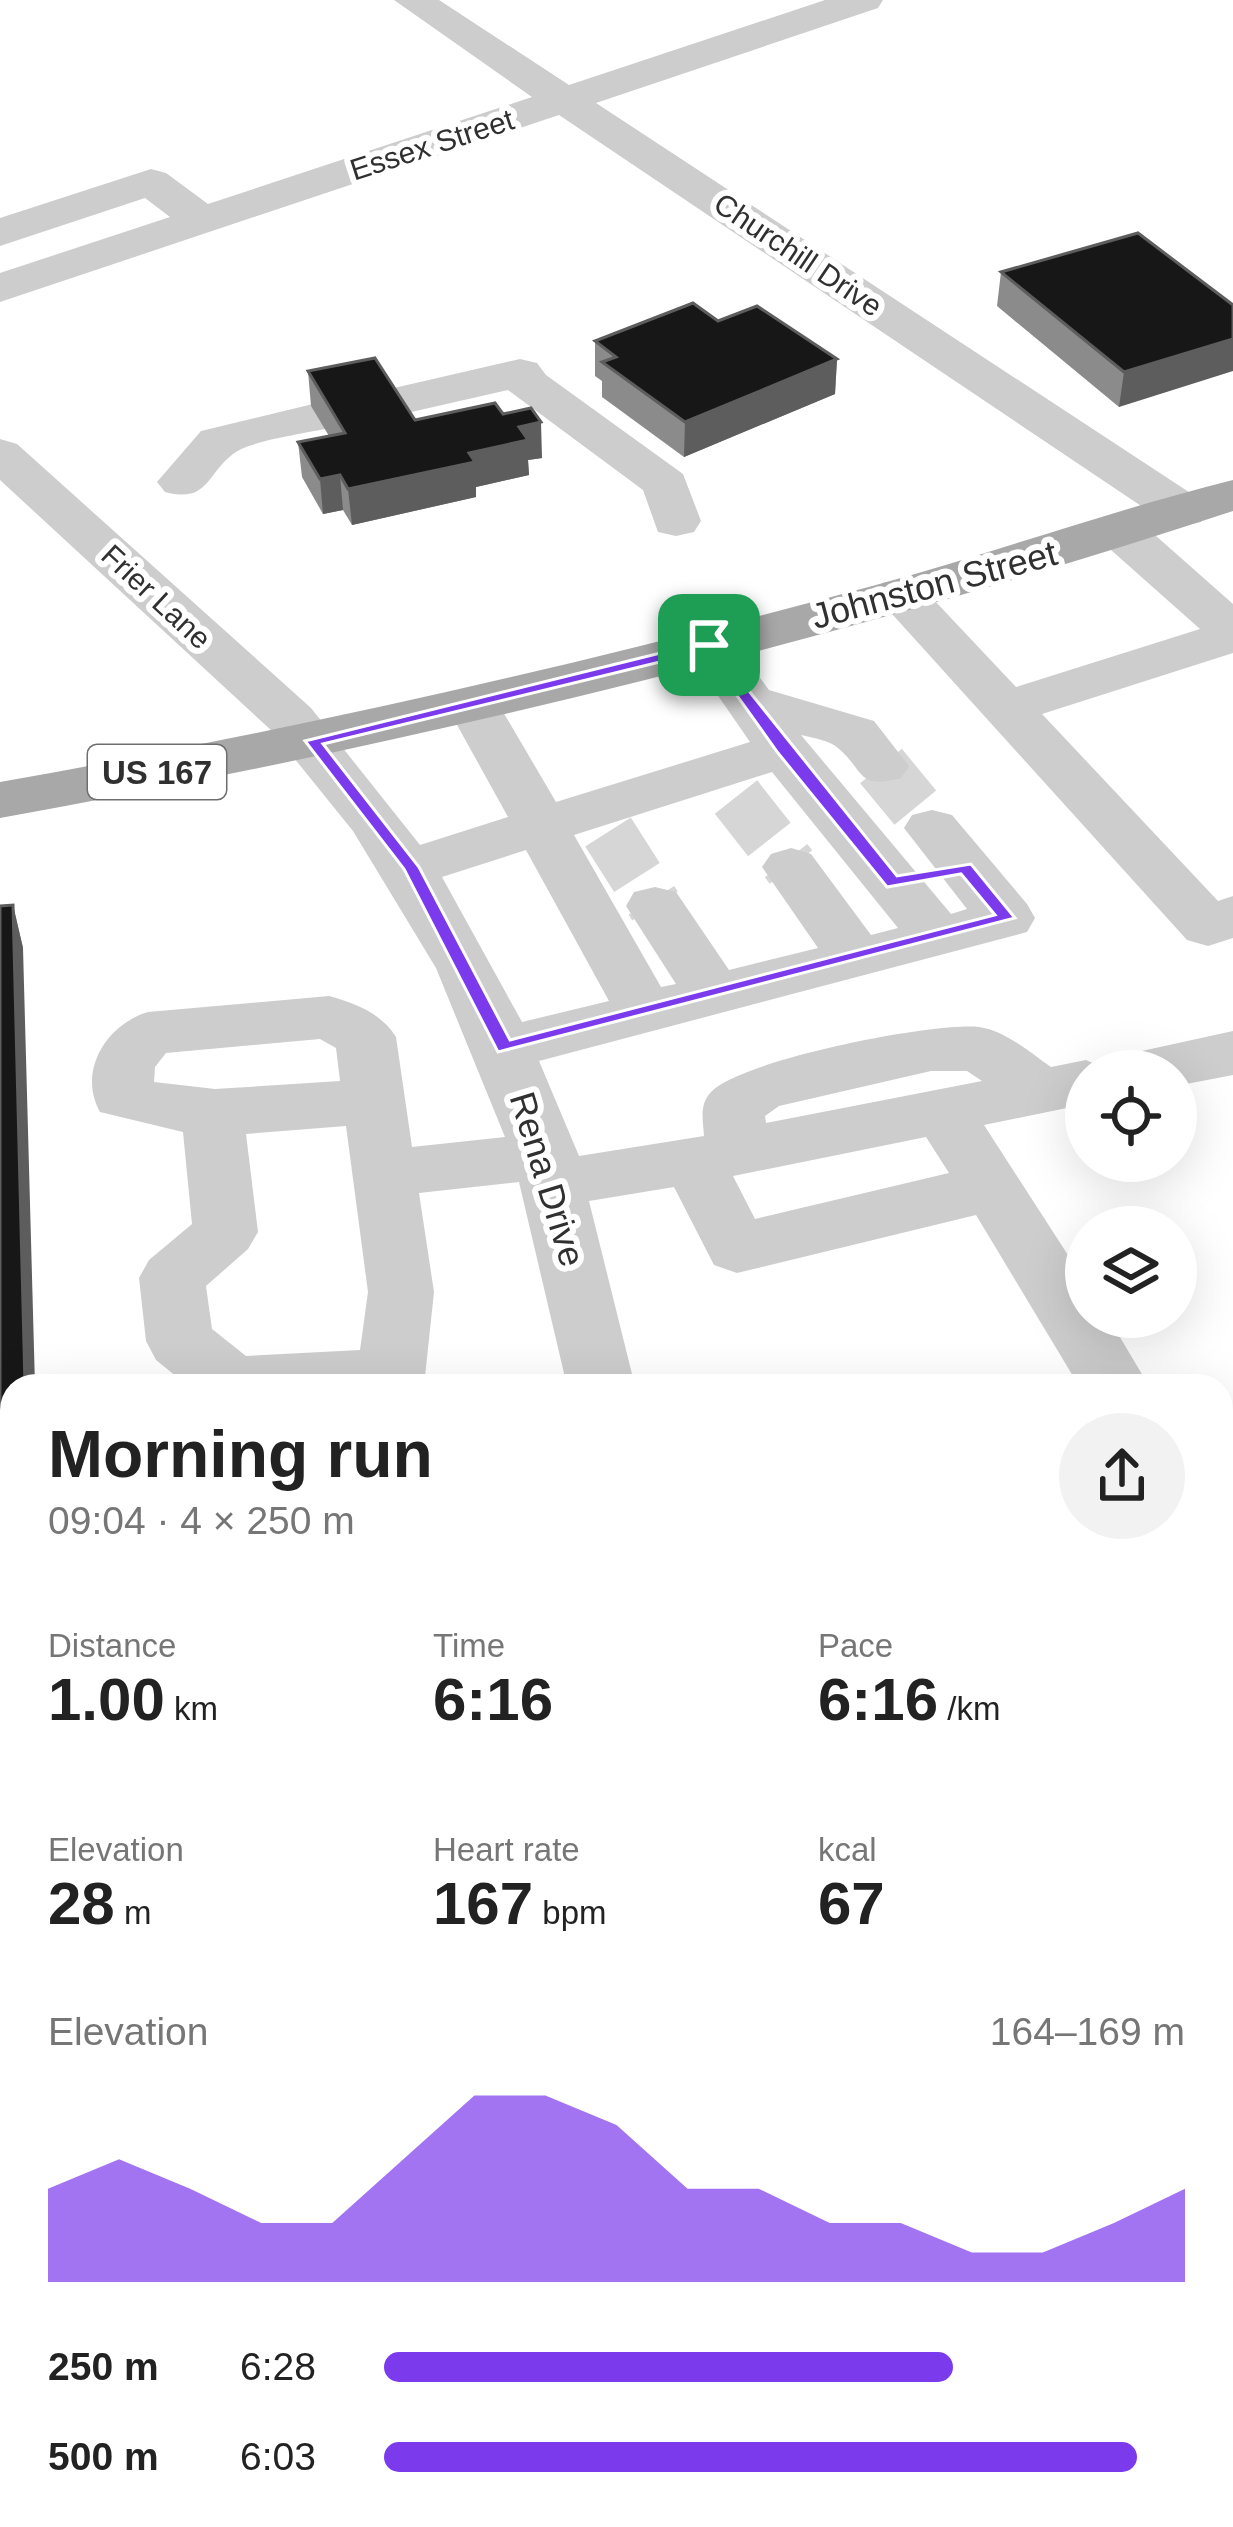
<!DOCTYPE html>
<html lang="en">
<head>
<meta charset="utf-8">
<style>
	body { margin:0; font-family:Helvetica,sans-serif; background:#f2f2f2; color:#222; height:100vh; display:flex; flex-direction:column; font-size:45px; white-space:nowrap }
	* { box-sizing:border-box; margin:0 }
	p { font-size:39px; color:#767676 }
	.icon { flex:none; width:66px; height:66px; fill:none; stroke:currentColor; stroke-width:2; stroke-linecap:round; stroke-linejoin:round }
	.map { position:relative; flex:1; overflow:hidden }
	.side { position:absolute; left:0px; top:1374px; width:1233px; height:1155px; display:flex; flex-direction:column; background:#fff; border-radius:36px 36px 0 0; box-shadow:0 12px 48px #0002 }
	.side>* { flex:none }
	.buttons { position:absolute; left:1065px; top:1050px; display:grid; gap:24px }
	.buttons a { display:grid; place-items:center; width:132px; height:132px; border-radius:50%; background:#fff; box-shadow:0 12px 48px #0002; font-size:60px }
	.pin { position:absolute; display:grid; place-items:center; width:102px; height:102px; color:#fff; margin:-51px; border-radius:24px; box-shadow:0 6px 18px #0006 }
	.round { display:grid; place-items:center; flex:none; width:126px; height:126px; border-radius:63px; background:#f2f2f2 }
	.headline { display:flex; align-items:center; justify-content:space-between; height:204px; padding:0 48px }
	h1 { font-size:66px; font-weight:700; line-height:90px }
	.figures { display:grid; grid-template-columns:repeat(3,1fr); gap:18px; height:204px; padding:12px 48px }
	.figures div { display:grid; align-content:center }
	.figures b { font-size:60px; font-weight:700 }
	.figures small { font-size:33px; font-weight:400 }
	.figures p { font-size:33px }
	.chart { height:336px; padding:24px 48px }
	.chart p { display:flex; justify-content:space-between }
	.chart svg { width:100%; height:216px; margin-top:12px; fill:#7c3aed; opacity:.7 }
	ul { padding:0 48px; list-style:none; font-size:39px }
	li { display:grid; grid-template-columns:192px 144px 1fr; align-items:center; height:90px }
	li i { height:30px; border-radius:15px; background:#7c3aed }
	.map>svg:first-child { display:block }
	.lines { fill:none; stroke-linecap:round; stroke-linejoin:round }
	.minor-tunnel { stroke:#d6d6d6; stroke-width:54; stroke-dasharray:54 27; stroke-linecap:butt }
	.minor { fill:#cdcdcd; fill-rule:evenodd }
	.major { fill:#a8a8a8; fill-rule:evenodd }
	.wall { fill:#8b8b8b }
	.shaded-wall { fill:#5d5d5d }
	.building { fill:#171717; stroke:#5d5d5d; stroke-width:3 }
	.route { fill:#7c3aed; stroke:#fff; stroke-width:3; fill-rule:evenodd }
	.labels { text-anchor:middle; stroke-width:12; stroke-linejoin:round; paint-order:stroke }
	.far-street-label { font-size:30px; fill:#303030; stroke:#fff }
	.shield { fill:#fff; stroke:#6e6e6e; stroke-width:3 }
	.shield-label { font-size:33px; font-weight:bold; fill:#303030 }
	.street-label { font-size:36px; fill:#303030; stroke:#fff }
</style>
</head>
<body>
<div class="map">
<svg width="1233" height="2527" viewBox="0 0 1233 2527">
	<rect width="100%" height="100%" fill="#fff"/>
	<g class="lines">
		<path class="minor-tunnel" d="M881,766L932,828
			M736,797L791,867
			M608,832L655,906"/>
		<path class="minor" d="M394,0H439L569,85L825,0H883L878,8L596,103L1201,500L1208,511L1201,522L1183,526L1165,522L559,115L0,302V273L170,217L145,198L0,246V218L151,169L166,173L208,204L532,97Z
			M520,359L537,363L546,375L683,474L701,521L694,532L676,536L658,532L643,490L508,390L385,418L368,414L361,404L368,394Z
			M317,403L334,407L341,417L334,427C310,433 250,440 233,454C205,476 208,503 165,492L157,482L201,431Z
			M0,439L17,444L311,708L420,845L508,817L446,705L454,693L473,688L492,693L556,802L750,742L683,645L690,634L709,629L728,634L769,690L874,721L909,766L901,778C857,790 865,771 838,748C829,740 813,738 801,735L951,914L967,909L904,828L912,815L932,810L952,815L1027,904L1035,918L1027,932L539,1061L579,1156L704,1136C703,1119 699,1105 711,1092C741,1060 933,1022 979,1027C1006,1031 1029,1052 1051,1067L1086,1060L1110,1071L1119,1056L1233,1031V1075L1176,1086V1071H1086V1104L984,1125L1086,1283V1317H1108L1149,1386H1079L976,1215L737,1273L714,1265L674,1187L589,1201L635,1386H567L519,1182L419,1193L434,1292L424,1386H188L156,1360L146,1341L139,1278L149,1260L192,1224L183,1132L100,1112C77,1071 107,1024 148,1012L329,996C355,1003 381,1013 396,1037L412,1147L505,1137L436,968L353,831L273,732L0,480ZM772,772L898,928L871,935L811,854L791,848L771,854L762,867L818,948L729,970L676,892L655,887L634,892L626,906L676,984L661,987L574,835ZM526,850L609,1001L522,1022L442,877ZM320,1039L336,1048L340,1081L215,1089L154,1082L155,1067L166,1053ZM931,1071H967L982,1081L766,1123L765,1116L779,1106ZM346,1126L368,1292L360,1350L246,1356L212,1329L206,1286L248,1249L258,1232L246,1134ZM926,1137L949,1173L755,1219L733,1176Z
			M1120,516L1138,520L1233,604V653L1042,714L1218,901L1233,896V938L1208,946L1187,940L874,594L882,583L900,579L918,583L1016,687L1200,629L1102,542L1095,531L1102,520Z
			M1221,1527L1233,1531V1606L1221,1602Z
			M574,2517H666L668,2527H574Z
			M783,2517H875L878,2527H784Z"/>
		<path class="major" d="M1233,480V511C831,643 416,743 0,818V782C295,730 587,663 876,585C996,552 1113,510 1233,480Z"/>
	</g>
	<path class="wall" d="M1001,272L1233,305L1119,407L997,306Z
		M718,321L837,359L835,394L684,457L602,397V381L595,376V341Z
		M308,371L415,420L503,414L542,458L528,460L529,475L476,487V497L352,525L343,510L323,514L302,477L298,442L329,436L311,406Z
		M13,905L23,948L12,1386V1920L0,1922V906Z"/>
	<path class="shaded-wall" d="M1233,339V371L1119,407L1124,372Z
		M837,359L835,394L684,457L685,422Z
		M541,422L542,458L528,460L529,475L476,487V497L352,525L348,489L469,453L519,427Z
		M340,475L343,510L323,514L320,479Z
		M13,905L23,948L35,1386H25Z"/>
	<path class="building" d="M1138,233L1233,305V339L1124,372L1001,272Z
		M693,303L718,321L757,306L837,359L685,422L602,362L616,357L595,341Z
		M375,358L415,420L495,403L503,414L531,408L541,422L519,427L528,440L469,453L475,462L348,489L340,475L320,479L298,442L345,433L308,371Z
		M13,905L25,1386H12V1881L0,1883V906Z
		M253,2517H470L471,2527H254Z"/>
	<path class="route" d="M709,641L897,876L971,864L1015,918L498,1052L404,869L305,741ZM705,651L778,753L887,887L961,874L995,915L510,1040L419,867L323,744Z"/>
	<g class="labels">
		<g class="far-street-label">
			<text transform="translate(432 145) rotate(-18)" y="10">Essex Street</text>
			<text transform="translate(798 255) rotate(34)" y="10">Churchill Drive</text>
			<text transform="translate(156 597) rotate(43)" y="10">Frier Lane</text>
		</g>
		<rect class="shield" x="88" y="745" width="138" height="54" rx="9"/>
		<g class="shield-label">
			<text x="157" y="784">US 167</text>
		</g>
		<g class="street-label">
			<text transform="translate(934 584) rotate(-15)" y="13">Johnston Street</text>
			<text transform="translate(548 1179) rotate(73)" y="13">Rena Drive</text>
		</g>
	</g>
</svg>
<div class="buttons">
<a><svg class="icon" aria-label="locate" viewBox="0 0 24 24"><circle cx="12" cy="12" r="6"/><path d="M12 2v4M12 18v4M2 12h4M18 12h4"/></svg></a>
<a><svg class="icon" aria-label="layers" viewBox="0 0 24 24"><path d="M12 4l9 5-9 5-9-5zM3 14l9 5 9-5"/></svg></a>
</div>
<div class="pin" style="left:709px;top:645px;background:#1e9e55"><svg class="icon" aria-label="arrive" viewBox="0 0 24 24"><path d="M6 21V4h12l-3 4 3 4H6"/></svg></div>
<section class="side">
<div class="headline"><div><h1>Morning run</h1><p>09:04 · 4 × 250 m</p></div><a class="round"><svg class="icon" aria-label="share" viewBox="0 0 24 24"><path d="M12 15V3M7 8l5-5 5 5M5 13v7h14v-7"/></svg></a></div>
<div class="figures">
<div><p>Distance</p><b>1.00<small> km</small></b></div>
<div><p>Time</p><b>6:16</b></div>
<div><p>Pace</p><b>6:16<small> /km</small></b></div>
</div>
<div class="figures">
<div><p>Elevation</p><b>28<small> m</small></b></div>
<div><p>Heart rate</p><b>167<small> bpm</small></b></div>
<div><p>kcal</p><b>67</b></div>
</div>
<div class="chart"><p><span>Elevation</span>164–169 m</p>
<svg viewBox="0 0 160 44" preserveAspectRatio="none"><path d="M0 44V25L10 19L20 25L30 32L40 32L50 19L60 6L70 6L80 12L90 25L100 25L110 32L120 32L130 38L140 38L150 32L160 25V44z"/></svg>
</div>
<ul>
<li><b>250 m</b>6:28<i style="width:71%"></i></li>
<li><b>500 m</b>6:03<i style="width:94%"></i></li>
</ul>
</section>
</div>
</body>
</html>
